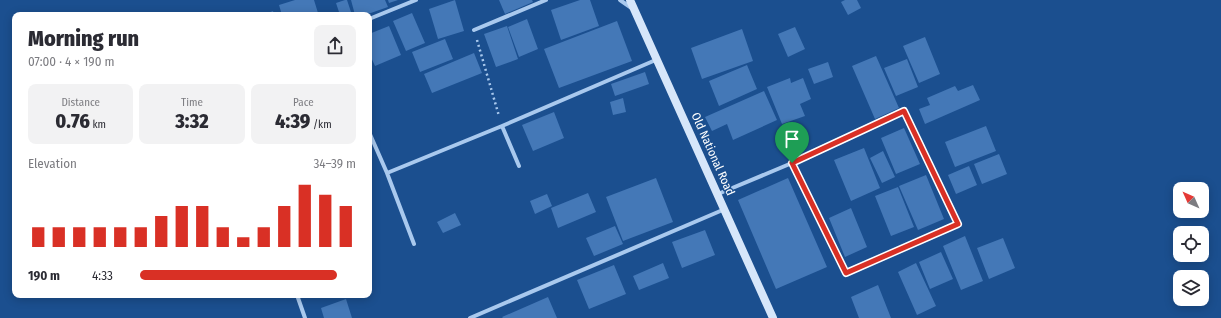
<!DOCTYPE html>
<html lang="en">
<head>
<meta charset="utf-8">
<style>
	body { margin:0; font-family:"Fira Sans Condensed",sans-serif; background:#f2f2f3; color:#2b2b33; height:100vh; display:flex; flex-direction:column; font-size:15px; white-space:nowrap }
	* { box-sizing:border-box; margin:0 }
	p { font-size:13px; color:#7c7c81 }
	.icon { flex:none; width:22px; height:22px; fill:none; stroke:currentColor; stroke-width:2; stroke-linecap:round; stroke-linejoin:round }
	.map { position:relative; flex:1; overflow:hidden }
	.details { position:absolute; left:12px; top:12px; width:360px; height:286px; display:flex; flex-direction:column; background:#fff; border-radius:8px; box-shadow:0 2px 10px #0003 }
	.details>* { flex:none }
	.needle { width:26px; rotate:315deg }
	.tools { position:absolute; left:1173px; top:182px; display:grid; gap:8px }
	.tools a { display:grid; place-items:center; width:36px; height:36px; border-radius:8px; background:#fff; box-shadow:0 2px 10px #0003; font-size:20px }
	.pin { position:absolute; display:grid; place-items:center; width:34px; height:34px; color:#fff; margin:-41px -17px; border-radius:50% 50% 50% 0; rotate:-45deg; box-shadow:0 0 4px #0007 }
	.pin .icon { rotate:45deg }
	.round { display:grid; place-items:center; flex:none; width:42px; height:42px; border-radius:8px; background:#f2f2f3 }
	.summary { display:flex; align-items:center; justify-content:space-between; height:68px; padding:0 16px }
	h1 { font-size:22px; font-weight:800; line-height:30px }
	.figures { display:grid; grid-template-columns:repeat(3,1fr); gap:6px; height:68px; padding:4px 16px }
	.figures div { display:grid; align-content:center; border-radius:8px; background:#f2f2f3; text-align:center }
	.figures b { font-size:20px; font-weight:800 }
	.figures small { font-size:11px; font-weight:400 }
	.figures p { font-size:11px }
	.chart { height:112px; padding:8px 16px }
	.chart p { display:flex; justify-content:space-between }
	.chart svg { width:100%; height:72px; margin-top:4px; stroke:#d93025; stroke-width:6 }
	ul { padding:0 16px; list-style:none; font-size:13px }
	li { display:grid; grid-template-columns:64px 48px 1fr; align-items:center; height:30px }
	li i { height:10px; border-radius:5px; background:#d93025 }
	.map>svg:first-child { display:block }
	.building { fill:#4478b7 }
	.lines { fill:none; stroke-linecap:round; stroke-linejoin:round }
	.path { stroke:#a9c9ee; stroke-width:2.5; stroke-dasharray:2 3; stroke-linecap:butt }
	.street { stroke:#a9c9ee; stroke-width:4 }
	.secondary { stroke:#d6e6fa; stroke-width:8 }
	.route-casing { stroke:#fff; stroke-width:8 }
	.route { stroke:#d93025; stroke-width:5 }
	.labels { text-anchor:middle; stroke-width:3; stroke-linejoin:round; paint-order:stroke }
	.street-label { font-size:12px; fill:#fff; stroke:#1b4f8f }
</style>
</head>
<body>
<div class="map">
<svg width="1221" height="318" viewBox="0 0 1221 318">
	<rect width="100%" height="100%" fill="#1b4f8f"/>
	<path class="building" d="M295,0H314L318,13L311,15H282L279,5Z
		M345,0H347L352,15H340L336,3Z
		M351,0H385L388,7L365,15H355Z
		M388,0H398L389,3Z
		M455,0L464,31L438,39L429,9Z
		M499,0H532L533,2L505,14Z
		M580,0H590L599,26L561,40L551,10Z
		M845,0H857L861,8L848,15L841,2Z
		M273,11L274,15H262Z
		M335,12L336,15H326Z
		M412,13L425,43L406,51L393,21Z
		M527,19L538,49L519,57L508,27Z
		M617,21L632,61L559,88L544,49Z
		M389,26L401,55L375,66L369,53V34Z
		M507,26L518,59L496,67L484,34Z
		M795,27L805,49L788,57L778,34Z
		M742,29L753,61L702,79L691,48Z
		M925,37L940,74L919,83L903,46Z
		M445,39L453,59L420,72L412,52Z
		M474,53L482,73L432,93L424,74Z
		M876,56L899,108L875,119L852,66Z
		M907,59L918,87L896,96L884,68Z
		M828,62L833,77L814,84L808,69Z
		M747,65L757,89L719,106L709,81Z
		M645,72L649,84L615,96L611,84Z
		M790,78L791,83L803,78L811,99L800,104L805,116L782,124L767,87Z
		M973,85L980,100L925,124L919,109L930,105L927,98L955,86L958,91Z
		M764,91L777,120L733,140L727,124L712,131L705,117Z
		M623,98L626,112L613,115L610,102Z
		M554,112L564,138L533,151L522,125Z
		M986,126L996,151L955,167L945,142Z
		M904,128L920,164L896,174L881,138Z
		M864,148L880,188L851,201L834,160Z
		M883,151L895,177L882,183L870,158Z
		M999,154L1007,174L982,184L974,164Z
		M969,166L977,185L956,194L948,175Z
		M926,175L944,219L918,230L899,186Z
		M656,178L673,222L623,241L606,197Z
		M788,178L827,267L776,289L738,200Z
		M898,187L914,227L891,236L875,196Z
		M588,193L596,212L558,228L551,208Z
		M547,194L552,206L535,214L530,201Z
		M851,208L867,247L845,257L829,218Z
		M455,213L461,225L443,233L437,222Z
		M615,226L623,244L594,256L586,238Z
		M705,230L715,255L682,268L672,242Z
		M965,236L983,281L961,290L943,246Z
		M1003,238L1015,268L989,279L977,248Z
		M941,252L953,279L930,289L919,262Z
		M663,263L669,278L639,290L633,276Z
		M916,263L936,306L917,315L898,272Z
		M614,265L626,294L589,309L577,280Z
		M878,285L891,318H859L851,297Z
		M548,297L557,318H503L502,317Z
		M346,299L352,318H324L321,308Z"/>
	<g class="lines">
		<path class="path" d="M477,40L499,116"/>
		<path class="street" d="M620,0L633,9
			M369,19L416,0
			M474,30L546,0
			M502,126L519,166
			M369,132L387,173L414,244
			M387,173L502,126L658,59
			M718,194L792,163L904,111L958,224L846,273L792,163
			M297,295L305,318
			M470,318L725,209"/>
		<path class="secondary" d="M630,0L773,318"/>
	</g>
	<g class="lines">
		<g class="route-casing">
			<path id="route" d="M904,111L958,224L846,273L792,163Z"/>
		</g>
		<use href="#route" class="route"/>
	</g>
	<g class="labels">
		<g class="street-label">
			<text transform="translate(713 154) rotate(66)" y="4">Old National Road</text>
		</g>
	</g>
</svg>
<div class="tools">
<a><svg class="needle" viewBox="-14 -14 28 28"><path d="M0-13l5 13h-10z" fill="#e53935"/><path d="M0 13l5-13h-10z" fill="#7c7c81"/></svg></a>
<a><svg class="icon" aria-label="locate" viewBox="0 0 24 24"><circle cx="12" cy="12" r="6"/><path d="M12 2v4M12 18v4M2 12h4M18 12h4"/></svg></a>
<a><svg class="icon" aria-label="layers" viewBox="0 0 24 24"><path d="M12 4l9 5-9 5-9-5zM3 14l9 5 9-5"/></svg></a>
</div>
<div class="pin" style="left:792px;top:163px;background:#1e9e55"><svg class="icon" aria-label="arrive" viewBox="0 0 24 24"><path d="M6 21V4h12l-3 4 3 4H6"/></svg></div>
<section class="details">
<div class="summary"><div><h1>Morning run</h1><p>07:00 · 4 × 190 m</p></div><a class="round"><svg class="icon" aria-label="share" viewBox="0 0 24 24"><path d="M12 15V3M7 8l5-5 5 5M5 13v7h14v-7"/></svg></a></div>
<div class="figures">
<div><p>Distance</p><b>0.76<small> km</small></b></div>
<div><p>Time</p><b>3:32</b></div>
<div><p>Pace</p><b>4:39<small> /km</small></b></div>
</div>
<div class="chart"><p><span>Elevation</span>34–39 m</p>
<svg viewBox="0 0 160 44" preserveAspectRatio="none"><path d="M5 44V32M15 44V32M25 44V32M35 44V32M45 44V32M55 44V32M65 44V25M75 44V19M85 44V19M95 44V32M105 44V38M115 44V32M125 44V19M135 44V6M145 44V12M155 44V19"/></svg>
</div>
<ul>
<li><b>190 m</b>4:33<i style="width:91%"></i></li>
</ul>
</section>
</div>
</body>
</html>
